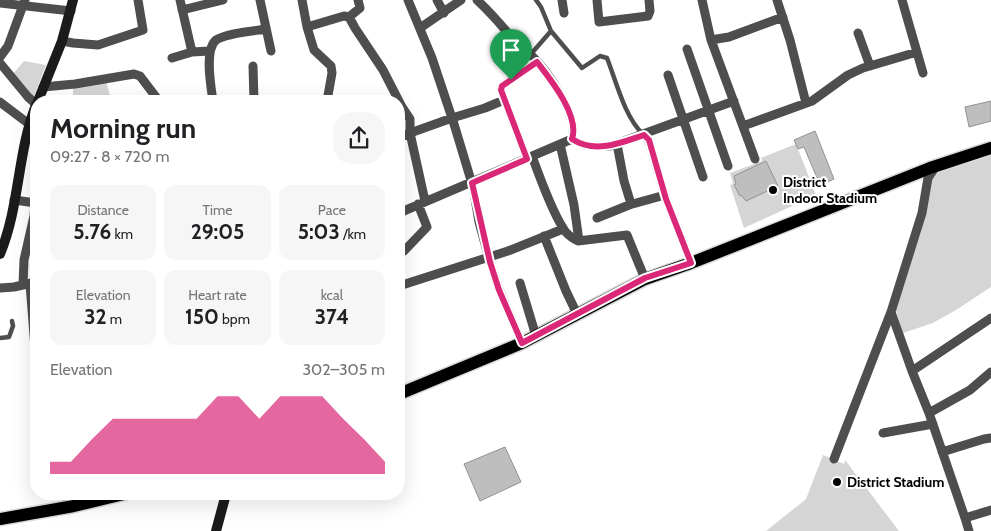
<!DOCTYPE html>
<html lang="en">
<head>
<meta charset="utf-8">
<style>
	body { margin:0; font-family:Cabin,sans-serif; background:#f6f6f6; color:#202124; height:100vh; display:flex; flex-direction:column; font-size:19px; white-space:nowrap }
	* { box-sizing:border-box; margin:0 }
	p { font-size:16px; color:#757577 }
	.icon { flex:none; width:28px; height:28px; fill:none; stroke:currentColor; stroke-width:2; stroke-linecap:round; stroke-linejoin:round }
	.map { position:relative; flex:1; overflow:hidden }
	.side { position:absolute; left:30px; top:95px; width:375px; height:405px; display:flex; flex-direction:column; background:#fff; border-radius:20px; box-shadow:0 5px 20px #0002 }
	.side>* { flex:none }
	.pin { position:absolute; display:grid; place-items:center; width:42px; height:42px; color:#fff; margin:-51px -21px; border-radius:50% 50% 50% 0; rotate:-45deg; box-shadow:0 0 5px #0007 }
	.pin .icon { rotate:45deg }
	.round { display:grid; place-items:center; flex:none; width:52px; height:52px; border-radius:20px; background:#f6f6f6 }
	.summary { display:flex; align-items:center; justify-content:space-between; height:85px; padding:0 20px }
	h1 { font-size:28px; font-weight:700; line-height:38px }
	.stats { display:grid; grid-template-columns:repeat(3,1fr); gap:8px; height:85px; padding:5px 20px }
	.stats div { display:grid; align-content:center; border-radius:12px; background:#f6f6f6; text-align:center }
	.stats b { font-size:21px; font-weight:700 }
	.stats small { font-size:14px; font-weight:400 }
	.stats p { font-size:14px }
	.chart { height:140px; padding:10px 20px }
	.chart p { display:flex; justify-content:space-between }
	.chart svg { width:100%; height:90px; margin-top:5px; fill:#db2777; opacity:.7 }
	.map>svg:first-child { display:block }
	.green { fill:#d5d5d5 }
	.building { fill:#bebebe; stroke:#929292 }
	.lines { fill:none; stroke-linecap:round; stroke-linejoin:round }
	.primary-casing { stroke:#dbdbdb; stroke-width:15 }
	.lane { stroke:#4e4e4e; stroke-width:4.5 }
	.street { stroke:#4e4e4e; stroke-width:9 }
	.secondary { stroke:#1b1b1b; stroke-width:10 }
	.primary { stroke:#000; stroke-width:12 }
	.route-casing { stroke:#fff; stroke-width:10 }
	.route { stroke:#db2777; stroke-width:6 }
	.poi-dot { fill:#000; stroke:#fff; stroke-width:2 }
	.labels { text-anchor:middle; stroke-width:4; stroke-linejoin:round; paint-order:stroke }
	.poi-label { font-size:14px; font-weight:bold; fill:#000; stroke:#fff; text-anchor:start }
</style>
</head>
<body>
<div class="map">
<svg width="991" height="531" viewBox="0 0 991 531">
	<rect width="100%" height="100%" fill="#fff"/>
	<path class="green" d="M24,61L46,65L33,99L12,75Z
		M106,81L111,99L131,97L128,101H73V88Z
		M796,144L816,195L744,228L730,185L733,184L730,173L762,161L761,158Z
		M991,152V287L956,310L933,323L903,333L894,304L920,235L930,179L937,171Z
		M823,455L844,464L845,460L899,531H766L806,499Z"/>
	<path class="building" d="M991,101V121L969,127L965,107Z
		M815,131L834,179L820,185L804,147L798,149L794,140Z
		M766,161L778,186L746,201L741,195L740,196L734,185L736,184L734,176Z
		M505,447L521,482L480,501L464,464Z"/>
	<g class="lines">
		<g class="primary-casing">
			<path id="primary" d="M399,394L522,343L645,279L691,263L930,168L991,148
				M0,519L74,506L124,494"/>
		</g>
		<path class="lane" d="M536,0L541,7L551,31
			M531,54L551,31L582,68L600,56L607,58C616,81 625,118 643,134
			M0,338L9,337L13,326L12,321"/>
		<path class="street" d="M180,0L192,52L209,51
			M260,0L271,51
			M302,0L307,27L314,50L331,66L332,73L327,101
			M408,0L432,58L454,124L473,187L479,222L490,262L499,289L522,343
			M437,0L444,13
			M562,0L564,13
			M597,0L599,22L648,16L650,11L649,0
			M702,0L711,40L755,159
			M777,0L790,40L806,103
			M902,0L923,73
			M0,3L71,11
			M182,10L223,0
			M349,17L360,8L358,0
			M307,27L344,16L349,17L355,28L383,70L402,107L410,119V133L425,201
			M420,28L461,0
			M858,33L870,66
			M711,40L729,37L783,17
			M62,41L73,43L98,45L143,30L138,0
			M687,49L728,166
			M0,57L8,46L25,0
			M172,58L192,52
			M0,63L28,97L36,104
			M253,66L254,101
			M668,75L703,177
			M43,87L75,84L134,74L140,76L159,101
			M213,101C211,87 204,50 216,40C226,33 254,31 266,29
			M0,102L29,124
			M743,126L812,101L848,75L863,68L917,52
			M644,135L649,141L666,199L691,263
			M399,137L452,118L485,108L504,100
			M572,139C584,147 595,147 610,146L734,101
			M560,144L574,205L579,241
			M617,144L624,181L631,204
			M532,156C540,178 551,209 563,228C566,234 572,238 578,241L627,235L645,279
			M527,159L501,90L502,86L537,62
			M14,200L36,203
			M399,213L572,139C580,117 547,70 531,55C527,50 521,47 516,43C504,28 491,13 477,0
			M597,218L629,205L665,195
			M544,236L566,291L577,314
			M399,254L404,251L427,227L418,204
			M520,283L536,336
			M30,284L36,361
			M23,285L24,260L34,216L35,203
			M399,286L508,251L563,229
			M0,288L14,287L36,282
			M891,312L912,371L991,318
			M912,371L929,413L965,518L991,510
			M929,413L970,390L991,372
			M883,433L933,424
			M942,452L984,439L991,438
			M834,459L891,312L922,213L928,178L936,166
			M965,518L969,531"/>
		<path class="secondary" d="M38,101L62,41L73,0
			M0,254C20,206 17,153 36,105
			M216,531L226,494"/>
		<use href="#primary" class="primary"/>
	</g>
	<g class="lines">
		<g class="route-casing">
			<path id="route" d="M537,62C551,80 580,116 572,139C595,154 620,143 644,135L649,140L666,199L691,263L645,278L522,343L499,290L490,262L472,183L527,159L501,90L502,86Z"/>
		</g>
		<use href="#route" class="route"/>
	</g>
	<g class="poi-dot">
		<circle cx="773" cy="190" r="5"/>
		<circle cx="837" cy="482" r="5"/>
	</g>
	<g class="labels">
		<g class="poi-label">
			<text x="783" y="187">District<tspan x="783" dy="16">Indoor Stadium</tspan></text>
			<text x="847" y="487">District Stadium</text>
		</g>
	</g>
</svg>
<div class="pin" style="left:511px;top:80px;background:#1e9e55"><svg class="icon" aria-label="arrive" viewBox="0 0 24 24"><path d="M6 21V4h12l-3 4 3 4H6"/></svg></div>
<section class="side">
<div class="summary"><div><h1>Morning run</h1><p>09:27 · 8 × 720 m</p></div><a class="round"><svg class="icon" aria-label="share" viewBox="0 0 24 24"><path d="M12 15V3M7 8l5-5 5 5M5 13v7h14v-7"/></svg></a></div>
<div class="stats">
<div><p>Distance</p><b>5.76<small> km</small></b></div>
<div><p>Time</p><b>29:05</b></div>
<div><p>Pace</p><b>5:03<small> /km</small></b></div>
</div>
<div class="stats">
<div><p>Elevation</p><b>32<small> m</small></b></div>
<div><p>Heart rate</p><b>150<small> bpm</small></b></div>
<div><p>kcal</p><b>374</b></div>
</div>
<div class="chart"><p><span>Elevation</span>302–305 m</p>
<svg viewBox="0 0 160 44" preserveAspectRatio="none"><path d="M0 44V38L10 38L20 27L30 17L40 17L50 17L60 17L70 17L80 6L90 6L100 17L110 6L120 6L130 6L140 17L150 27L160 38V44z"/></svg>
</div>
</section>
</div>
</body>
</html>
